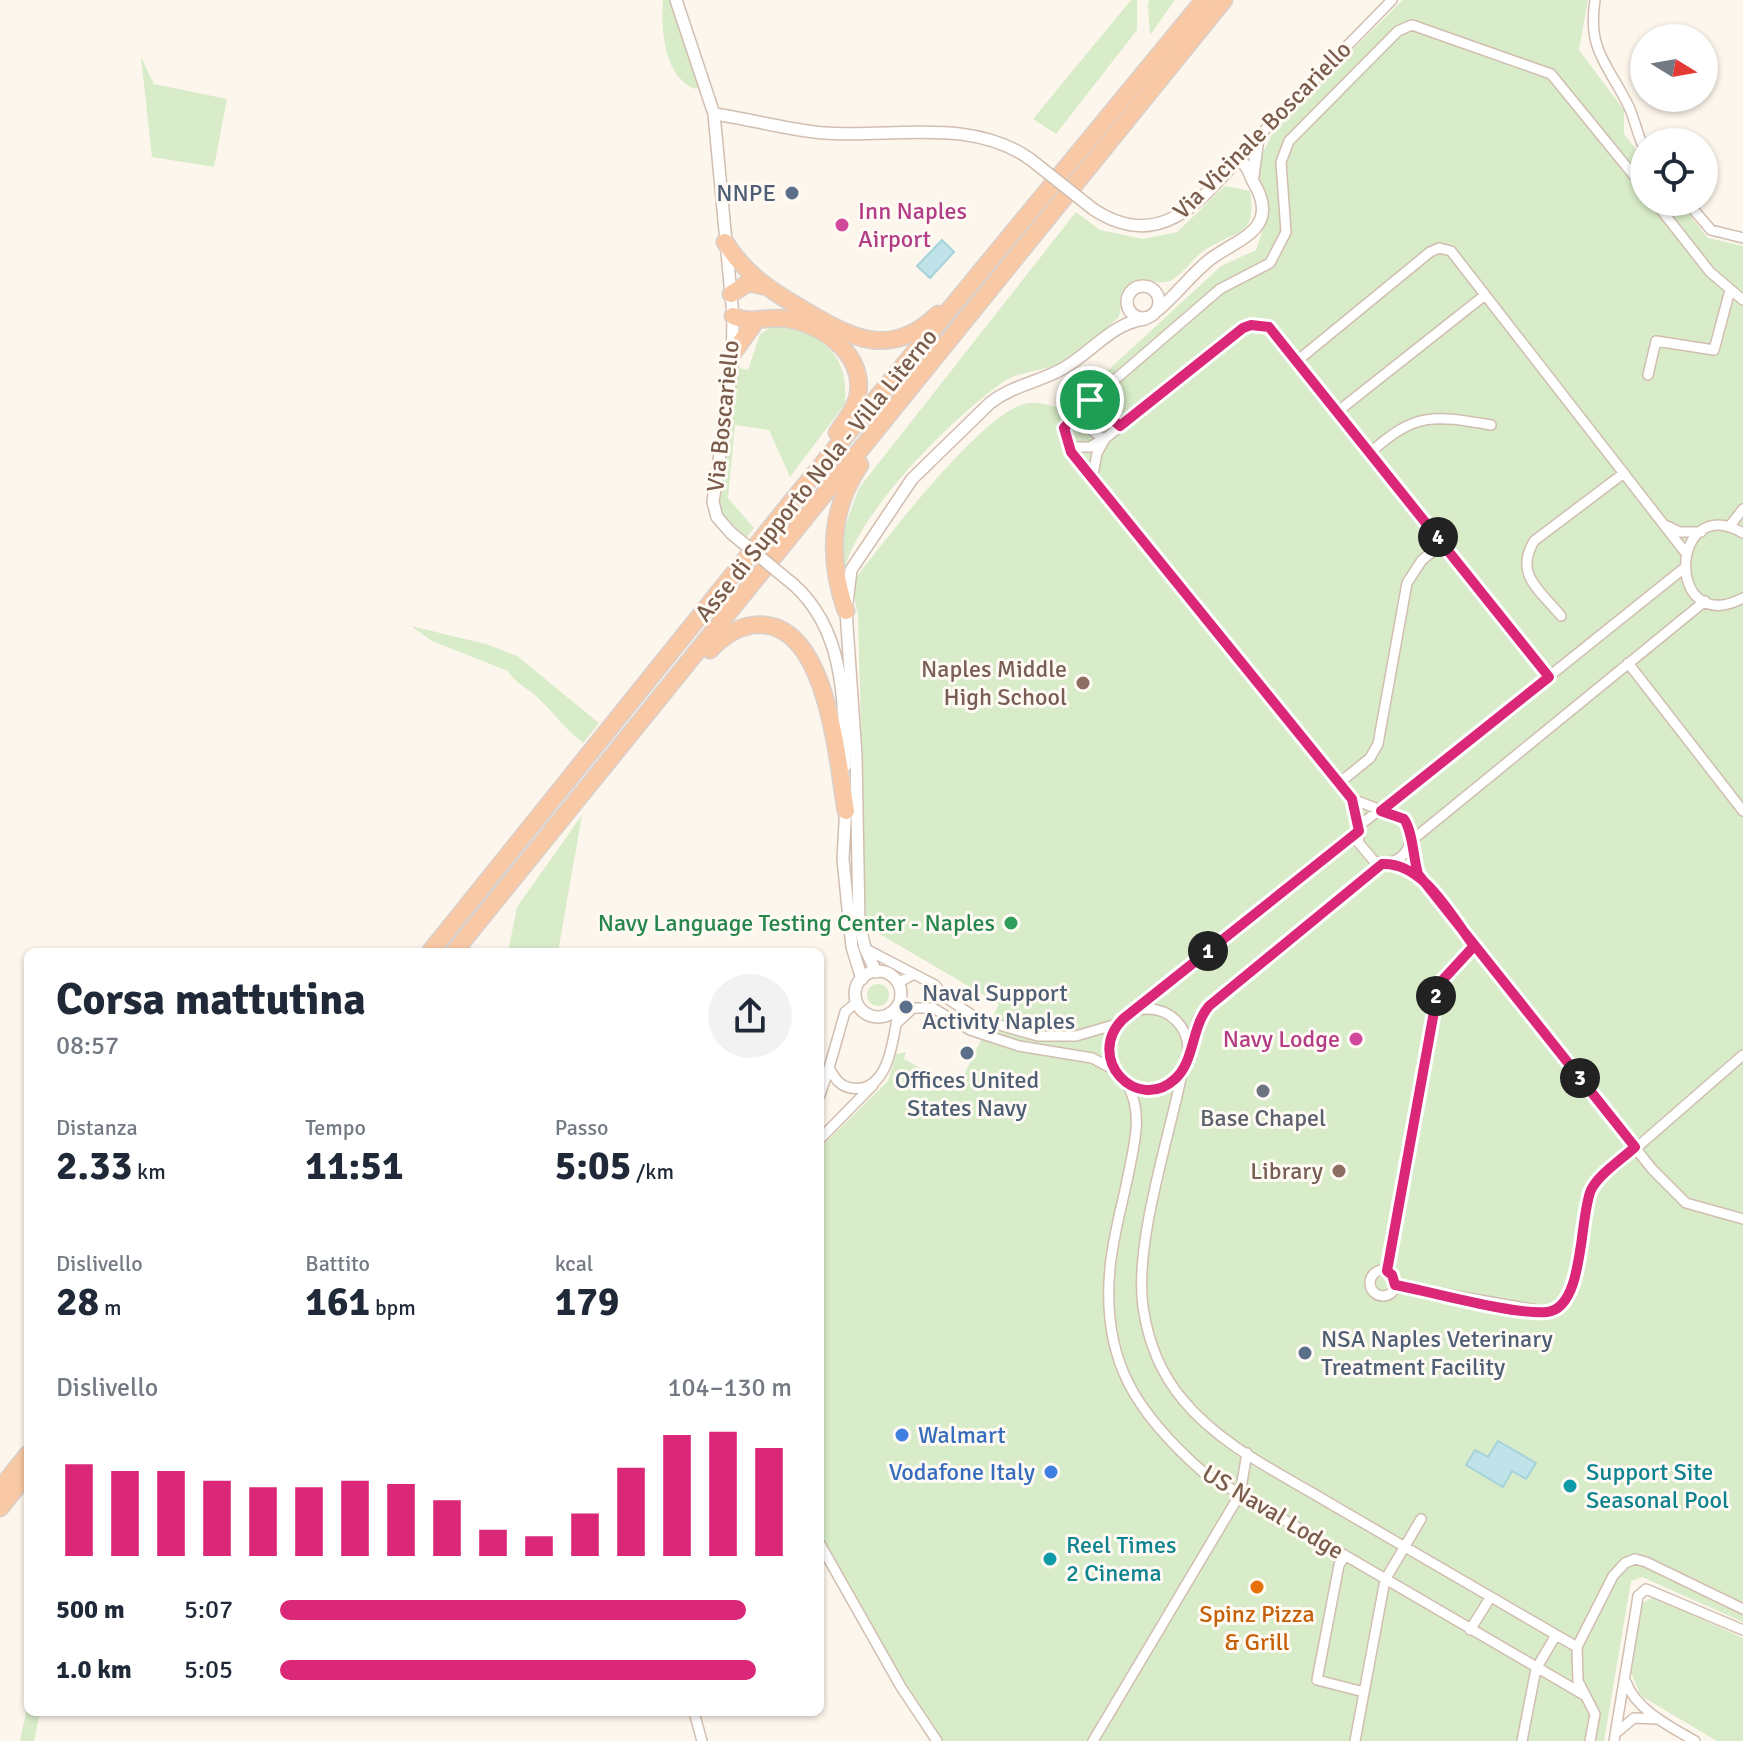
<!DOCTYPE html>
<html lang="it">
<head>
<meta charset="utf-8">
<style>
	body { margin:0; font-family:Signika,sans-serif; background:#f2f2f3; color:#1f2937; height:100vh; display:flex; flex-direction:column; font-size:30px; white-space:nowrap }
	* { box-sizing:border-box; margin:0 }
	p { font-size:26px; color:#747a83 }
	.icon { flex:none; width:44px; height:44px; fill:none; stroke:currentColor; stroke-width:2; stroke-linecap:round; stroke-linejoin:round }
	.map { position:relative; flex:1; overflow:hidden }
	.drawer { position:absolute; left:24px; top:948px; width:800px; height:768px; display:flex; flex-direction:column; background:#fff; border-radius:12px; box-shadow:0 2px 6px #0004 }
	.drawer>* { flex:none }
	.needle { width:52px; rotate:101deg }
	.controls { position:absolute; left:1630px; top:24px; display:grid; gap:16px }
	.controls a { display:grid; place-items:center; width:88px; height:88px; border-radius:50%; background:#fff; box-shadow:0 2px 6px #0004; font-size:40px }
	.pin { position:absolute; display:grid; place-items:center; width:68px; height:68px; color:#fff; margin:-34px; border:4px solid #fff; border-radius:50%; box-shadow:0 2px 8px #0007 }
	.km { position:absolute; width:40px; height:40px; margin:-20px; border-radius:50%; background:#222; color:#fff; font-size:22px; line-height:40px; text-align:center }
	.round { display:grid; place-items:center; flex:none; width:84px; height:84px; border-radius:42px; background:#f2f2f3 }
	.summary { display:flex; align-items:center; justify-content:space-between; height:136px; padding:0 32px }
	h1 { font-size:44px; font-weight:700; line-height:60px }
	.figures { display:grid; grid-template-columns:repeat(3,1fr); gap:12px; height:136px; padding:8px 32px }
	.figures div { display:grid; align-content:center }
	.figures b { font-size:40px; font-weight:700 }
	.figures small { font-size:22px; font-weight:400 }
	.figures p { font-size:22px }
	.chart { height:224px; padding:16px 32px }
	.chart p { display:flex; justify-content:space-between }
	.chart svg { width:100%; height:144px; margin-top:8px; stroke:#db2777; stroke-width:6 }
	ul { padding:0 32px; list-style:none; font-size:26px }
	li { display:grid; grid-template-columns:128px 96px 1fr; align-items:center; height:60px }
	li i { height:20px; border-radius:10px; background:#db2777 }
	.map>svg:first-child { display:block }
	.green { fill:#d8ecc9 }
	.water { fill:#bfe3e8; stroke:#a5d3da; stroke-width:2 }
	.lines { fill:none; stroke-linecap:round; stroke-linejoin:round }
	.minor-casing { stroke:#d1beb0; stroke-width:12 }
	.tertiary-casing { stroke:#d1beb0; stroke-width:14 }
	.trunk-casing { stroke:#dad1cd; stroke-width:19 }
	.minor { stroke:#fff; stroke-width:9 }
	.tertiary { stroke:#fff; stroke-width:11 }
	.trunk { stroke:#f9c8a4; stroke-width:16 }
	.tertiary-bridge-casing { stroke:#d1beb0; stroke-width:14; stroke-linecap:butt }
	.tertiary-bridge { stroke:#fff; stroke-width:11 }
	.route-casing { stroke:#fff; stroke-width:16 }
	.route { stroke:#db2777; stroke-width:10 }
	.service-dot { fill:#5c6f8a; stroke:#fffaf3; stroke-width:3 }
	.hotel-dot { fill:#d1479c; stroke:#fffaf3; stroke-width:3 }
	.education-dot { fill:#8d6e63; stroke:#fffaf3; stroke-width:3 }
	.leisure-dot { fill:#2e9e5b; stroke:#fffaf3; stroke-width:3 }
	.worship-dot { fill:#6b7280; stroke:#fffaf3; stroke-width:3 }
	.shop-dot { fill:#3f7fe0; stroke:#fffaf3; stroke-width:3 }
	.culture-dot { fill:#0f9aa8; stroke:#fffaf3; stroke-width:3 }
	.food-dot { fill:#e8710a; stroke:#fffaf3; stroke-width:3 }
	.labels { text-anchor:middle; stroke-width:6; stroke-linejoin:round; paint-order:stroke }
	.street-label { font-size:24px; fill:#7a5c4d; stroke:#fffaf3 }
	.service-label { font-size:24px; fill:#4e5e75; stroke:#fffaf3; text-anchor:start }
	.hotel-label { font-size:24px; fill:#b23c85; stroke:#fffaf3; text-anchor:start }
	.education-label { font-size:24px; fill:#785e54; stroke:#fffaf3; text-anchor:end }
	.leisure-label { font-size:24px; fill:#27864d; stroke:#fffaf3; text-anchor:end }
	.worship-label { font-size:24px; fill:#5b616d; stroke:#fffaf3 }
	.shop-label { font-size:24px; fill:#366cbe; stroke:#fffaf3; text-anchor:start }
	.culture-label { font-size:24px; fill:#0d838f; stroke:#fffaf3; text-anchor:start }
	.food-label { font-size:24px; fill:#c56008; stroke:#fffaf3 }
</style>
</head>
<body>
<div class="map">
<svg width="1743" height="1741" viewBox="0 0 1743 1741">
	<rect width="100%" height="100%" fill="#fdf6ec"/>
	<path class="green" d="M663,0H669L700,83L696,89C663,78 661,28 663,0Z
		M1131,0H1137V30L1056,134L1033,119Z
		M1149,0H1175L1150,35L1148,5Z
		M1403,0H1588L1579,50L1624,110V134L1644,159V202H1679L1708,238L1743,246V1622L1642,1577L1631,1581L1604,1741H942L898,1676L820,1533V1148L888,1081L896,1054L906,1052L904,1059L957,1089L999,1004L866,926L858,615L851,584C883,543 978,417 1024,404C1036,400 1054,407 1066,409L1221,266L1256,250L1269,212L1259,177L1263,152L1278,123Z
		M141,57L154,84L227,99L214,167L152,157Z
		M1225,186L1250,191C1257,235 1240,229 1208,248C1195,255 1187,270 1175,278C1163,287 1152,279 1139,282C1132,284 1130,290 1123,291L1119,317C1099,334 1080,354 1055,365C1039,372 1017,372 1003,382C951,419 848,520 841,584V538L859,488L1076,212L1100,230L1143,239L1177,232Z
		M794,325C832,346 848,359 845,404L790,477L769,430L735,425L728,498L754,528L747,537C737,528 723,518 719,504C712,478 734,398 739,368L748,370L760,334L773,326Z
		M411,626L486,644L517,656L599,723L583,743C565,729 553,712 537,697C526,687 516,684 508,671L432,641Z
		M582,815L558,952H508L517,907Z
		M867 995a11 11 0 1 1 22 0a11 11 0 1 1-22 0Z
		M1654,1597L1743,1638V1741H1717L1641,1696L1631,1673L1642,1603Z
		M28,1702V1712H40L34,1741H20Z"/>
	<path class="water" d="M942,240L954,252L930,278L917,266Z
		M1498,1441L1536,1463L1526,1479L1512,1471L1503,1487L1466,1465L1475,1450L1488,1457Z"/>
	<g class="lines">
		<g class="minor-casing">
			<path id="minor" d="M1595,0C1587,52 1609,65 1629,107C1635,120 1637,134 1644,148
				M1258,137L1392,0
				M1655,202L1710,272L1743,300
				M1687,202L1711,230L1743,238
				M1297,361L1430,252L1439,248L1451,251L1685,552
				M1648,375L1656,341L1714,350L1730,290
				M1090,400L1120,426
				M1337,412L1485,295
				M1074,415L1104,440
				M1069,447H1090L1107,437L1243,328L1251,325L1269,327L1549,677
				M1370,453C1415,412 1433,415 1491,425
				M1092,480L1097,453L1105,439
				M1667,526L1680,532H1701
				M1729,527L1743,509
				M1743,533C1669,490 1664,639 1743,598
				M1561,616C1540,590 1514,575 1534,541L1624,473
				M1628,663L1743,811
				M1339,783L1370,758L1378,744L1407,583L1422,560L1443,543
				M1352,799L1359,831
				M1381,811L1683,569
				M1377,812L1361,824L1358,842L1374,861C1402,869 1420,843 1404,819L1352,799L1071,452L1064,436L1067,421L1220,289L1270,263L1286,232L1281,162L1289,141L1398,31L1412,25L1551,74L1644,188
				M1411,841L1705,601
				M1410,845L1418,874L1652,1169L1686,1203L1743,1219
				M866,949L935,985L945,997L978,1019L1038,1036H1076L1117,1024
				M898,983L912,975
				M857,1002L845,1012L829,1068C835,1078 839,1086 851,1088C891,1095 894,1032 899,1005
				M1108 1049a40 40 0 1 1 80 0a40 40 0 1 1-80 0Z
				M1129,1014L1358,834
				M896,1024L913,1008H933L970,1030L1019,1046L1092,1058L1113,1069
				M1188,1051L1198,1019L1209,1006L1382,864
				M1183,1069C1170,1135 1134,1242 1143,1307C1148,1341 1161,1374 1183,1400C1222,1447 1280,1473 1331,1504C1413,1552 1495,1600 1577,1647
				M1127,1084C1142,1110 1136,1137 1130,1166C1124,1199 1113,1234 1110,1268C1101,1361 1137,1414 1204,1473L1586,1696
				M820,1095L829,1068
				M820,1139L873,1085
				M1370 1283a13 13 0 1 1 26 0a13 13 0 1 1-26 0Z
				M1387,1271L1439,984L1474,946
				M1395,1285L1549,1312C1583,1295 1583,1228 1590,1192L1596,1183L1743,1055
				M820,1544L901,1687L937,1741
				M1345,1556L1339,1565L1317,1680L1364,1692
				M1470,1630L1490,1598
				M1626,1682C1636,1710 1671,1727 1695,1741
				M694,1712L702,1741
				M1616,1733L1634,1718L1658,1719
				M1093,1741L1240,1494L1247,1453
				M1355,1741L1385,1580L1421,1519
				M1522,1741L1536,1669L1556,1635
				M1590,1741L1595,1714L1578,1681L1577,1647L1613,1576L1625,1563L1635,1559L1646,1562L1743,1609
				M1614,1741L1636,1609L1638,1596L1646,1589L1743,1630"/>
		</g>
		<g class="tertiary-casing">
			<path id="tertiary" d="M676,0L714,114L733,316L732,368L713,502L717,517L731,533
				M714,114C751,119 787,130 824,133C893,138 970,117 1030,159
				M1253,176L1258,138
				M1093,209C1168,259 1211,186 1258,137
				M1127 302a16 16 0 1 1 32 0a16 16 0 1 1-32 0Z
				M1158,310C1176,295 1190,276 1208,261C1235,239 1282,231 1254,183C1248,173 1248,162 1236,160
				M794,585C845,631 844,701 845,766
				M846,804L843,859L847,899L852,947L862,979
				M855 994a23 23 0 1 1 46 0a23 23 0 1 1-46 0Z
				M876,972L865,948L859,922L856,756L846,611L851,570L912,479L990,403C1013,385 1040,382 1064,368C1092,352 1112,323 1145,319"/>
		</g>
		<g class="trunk-casing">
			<path id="trunk" d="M725,242C745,274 771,291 804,310C851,338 891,360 938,314
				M731,294L748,283L763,286
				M733,316C752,325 768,315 788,319C823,325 864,354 858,394C856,408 845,421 837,433
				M733,353L756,321
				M846,611C828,560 829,511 860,465
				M710,650C724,635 743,623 764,625C828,630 837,760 846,811
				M430,952L792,501L1204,0
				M454,952L1224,0
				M0,1489L28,1454
				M0,1508L28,1473"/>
		</g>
		<use href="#minor" class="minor"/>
		<use href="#tertiary" class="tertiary"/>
		<use href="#trunk" class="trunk"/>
		<g class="tertiary-bridge-casing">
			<path id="tertiary-bridge" d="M1030,159L1093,209
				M731,533L794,585"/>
		</g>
		<use href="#tertiary-bridge" class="tertiary-bridge"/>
	</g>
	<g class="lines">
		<g class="route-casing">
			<path id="route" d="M1090,400L1064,428L1071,452L1352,799L1359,831L1123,1019C1084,1058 1137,1114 1175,1079C1195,1061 1191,1027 1209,1006L1382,864C1424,862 1451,916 1474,946L1439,984L1387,1271L1392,1275L1395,1285C1433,1292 1513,1315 1547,1312C1585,1308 1579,1217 1591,1190C1599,1174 1621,1160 1635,1147L1418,874C1413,857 1413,832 1404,819L1381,811L1549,677L1269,327L1251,325L1243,328L1120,426L1090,400"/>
		</g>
		<use href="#route" class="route"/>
	</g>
	<g class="service-dot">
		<circle cx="792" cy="193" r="8"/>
		<circle cx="906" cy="1007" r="8"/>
		<circle cx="967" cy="1053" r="8"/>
		<circle cx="1305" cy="1353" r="8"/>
	</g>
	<g class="hotel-dot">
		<circle cx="842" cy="225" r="8"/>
		<circle cx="1356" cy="1039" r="8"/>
	</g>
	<g class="education-dot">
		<circle cx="1083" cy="683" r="8"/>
		<circle cx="1339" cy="1171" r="8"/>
	</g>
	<circle class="leisure-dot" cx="1011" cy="923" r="8"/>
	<circle class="worship-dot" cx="1263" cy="1091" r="8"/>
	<g class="shop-dot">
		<circle cx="902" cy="1435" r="8"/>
		<circle cx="1051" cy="1472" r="8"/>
	</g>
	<g class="culture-dot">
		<circle cx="1570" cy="1486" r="8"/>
		<circle cx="1050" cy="1559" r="8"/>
	</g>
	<circle class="food-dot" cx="1257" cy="1587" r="8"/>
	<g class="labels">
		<g class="street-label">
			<text transform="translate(1262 130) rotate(-45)" y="8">Via Vicinale Boscariello</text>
			<text transform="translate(723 416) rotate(-84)" y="8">Via Boscariello</text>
			<text transform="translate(816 475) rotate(-51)" y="8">Asse di Supporto Nola - Villa Literno</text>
			<text transform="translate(1273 1512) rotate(31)" y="8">US Naval Lodge</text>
		</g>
		<g class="service-label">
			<text x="776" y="201" text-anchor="end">NNPE</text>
			<text x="922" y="1001">Naval Support<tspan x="922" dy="28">Activity Naples</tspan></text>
			<text x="967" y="1088" text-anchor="middle">Offices United<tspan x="967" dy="28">States Navy</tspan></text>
			<text x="1321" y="1347">NSA Naples Veterinary<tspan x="1321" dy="28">Treatment Facility</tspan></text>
		</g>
		<g class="hotel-label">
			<text x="858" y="219">Inn Naples<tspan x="858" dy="28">Airport</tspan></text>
			<text x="1340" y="1047" text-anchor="end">Navy Lodge</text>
		</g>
		<g class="education-label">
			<text x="1067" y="677">Naples Middle<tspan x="1067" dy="28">High School</tspan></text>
			<text x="1323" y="1179">Library</text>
		</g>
		<g class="leisure-label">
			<text x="995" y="931">Navy Language Testing Center - Naples</text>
		</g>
		<g class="worship-label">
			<text x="1263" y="1126">Base Chapel</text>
		</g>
		<g class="shop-label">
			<text x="918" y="1443">Walmart</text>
			<text x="1035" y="1480" text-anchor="end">Vodafone Italy</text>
		</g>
		<g class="culture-label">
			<text x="1586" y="1480">Support Site<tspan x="1586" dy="28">Seasonal Pool</tspan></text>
			<text x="1066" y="1553">Reel Times<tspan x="1066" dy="28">2 Cinema</tspan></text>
		</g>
		<g class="food-label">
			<text x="1257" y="1622">Spinz Pizza<tspan x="1257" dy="28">&amp; Grill</tspan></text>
		</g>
	</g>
</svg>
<div class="controls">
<a><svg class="needle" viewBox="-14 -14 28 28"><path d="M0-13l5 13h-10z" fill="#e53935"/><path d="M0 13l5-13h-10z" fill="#747a83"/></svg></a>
<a><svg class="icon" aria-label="locate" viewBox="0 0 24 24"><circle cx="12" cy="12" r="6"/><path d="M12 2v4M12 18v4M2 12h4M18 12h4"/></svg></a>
</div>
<div class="pin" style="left:1090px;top:400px;background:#1e9e55"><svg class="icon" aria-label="arrive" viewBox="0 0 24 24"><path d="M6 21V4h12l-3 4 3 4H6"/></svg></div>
<b class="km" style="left:1208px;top:951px">1</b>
<b class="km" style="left:1436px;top:996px">2</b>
<b class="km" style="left:1580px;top:1078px">3</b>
<b class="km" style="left:1438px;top:537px">4</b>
<section class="drawer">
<div class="summary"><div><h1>Corsa mattutina</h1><p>08:57</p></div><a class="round"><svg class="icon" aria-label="share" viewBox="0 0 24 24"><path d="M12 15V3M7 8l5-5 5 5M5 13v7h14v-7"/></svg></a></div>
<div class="figures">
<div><p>Distanza</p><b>2.33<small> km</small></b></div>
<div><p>Tempo</p><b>11:51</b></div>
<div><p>Passo</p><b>5:05<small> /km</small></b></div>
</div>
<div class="figures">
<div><p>Dislivello</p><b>28<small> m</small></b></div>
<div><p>Battito</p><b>161<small> bpm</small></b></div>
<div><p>kcal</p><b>179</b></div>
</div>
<div class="chart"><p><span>Dislivello</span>104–130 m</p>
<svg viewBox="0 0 160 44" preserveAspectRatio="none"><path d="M5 44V16M15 44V18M25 44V18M35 44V21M45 44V23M55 44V23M65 44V21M75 44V22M85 44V27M95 44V36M105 44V38M115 44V31M125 44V17M135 44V7M145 44V6M155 44V11"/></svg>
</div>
<ul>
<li><b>500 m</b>5:07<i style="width:91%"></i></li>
<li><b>1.0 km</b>5:05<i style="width:93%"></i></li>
</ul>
</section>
</div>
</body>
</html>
